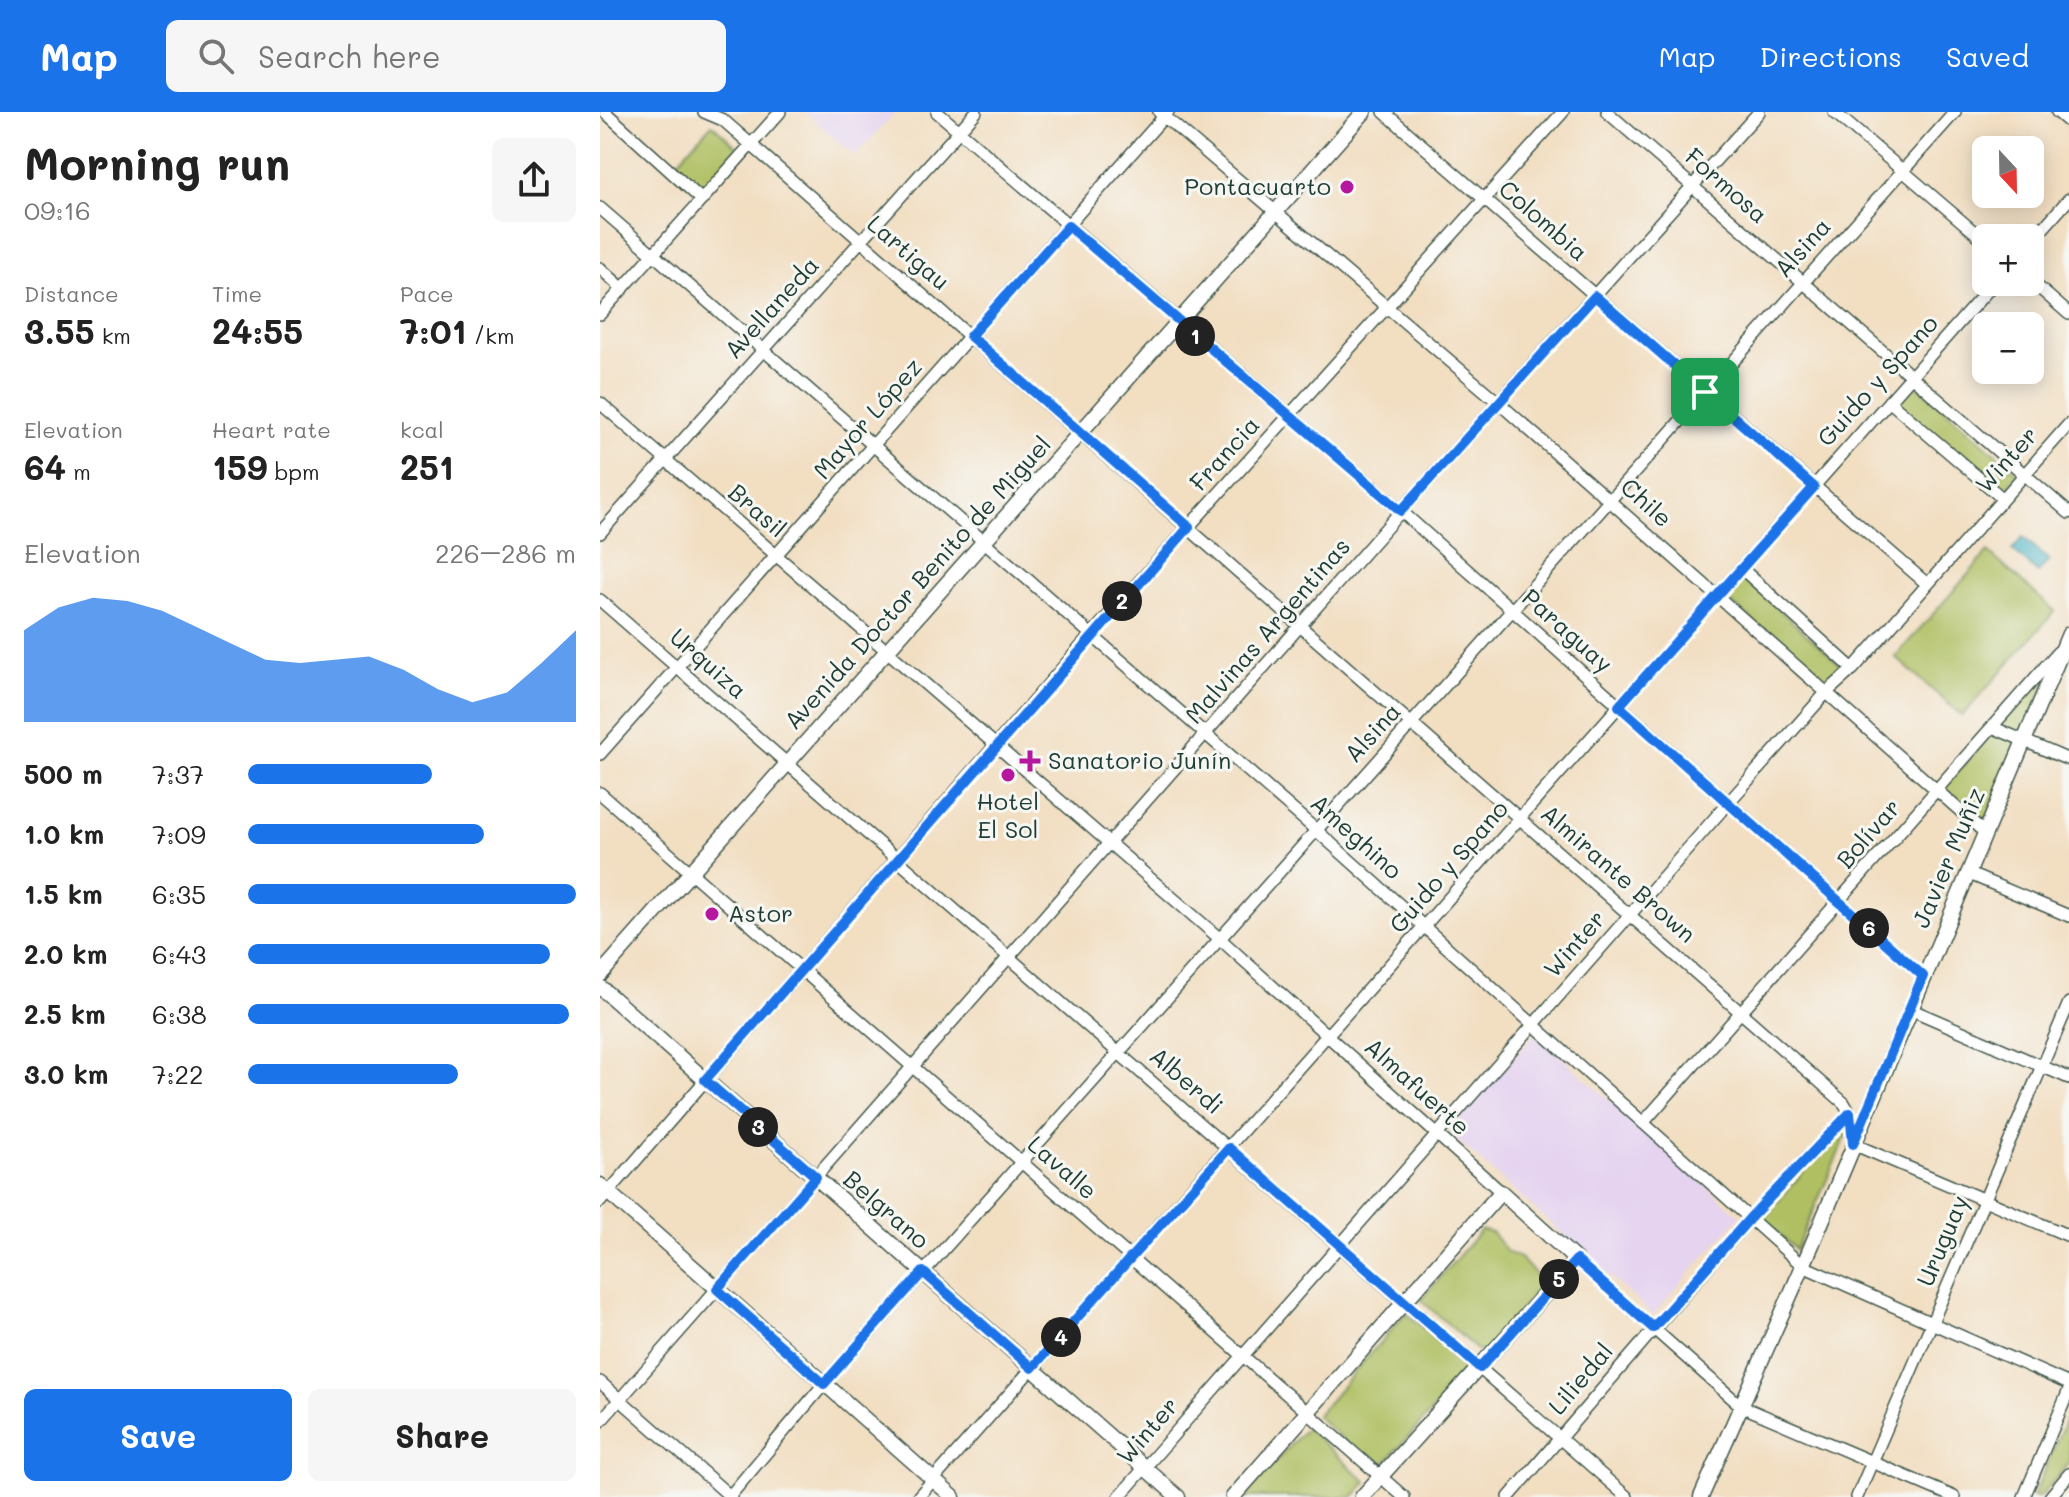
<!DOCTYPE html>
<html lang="en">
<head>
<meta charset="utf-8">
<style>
	body { margin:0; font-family:Mali,sans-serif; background:#f6f6f6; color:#222; height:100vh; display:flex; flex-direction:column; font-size:30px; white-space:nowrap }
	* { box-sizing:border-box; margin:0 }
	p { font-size:26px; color:#767676 }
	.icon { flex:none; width:44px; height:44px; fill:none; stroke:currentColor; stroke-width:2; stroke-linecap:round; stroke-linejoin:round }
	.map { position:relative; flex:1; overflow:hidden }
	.drawer { display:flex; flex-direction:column; background:#fff; width:600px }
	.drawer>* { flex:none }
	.needle { width:52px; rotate:158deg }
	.tools { position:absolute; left:1372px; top:24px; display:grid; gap:16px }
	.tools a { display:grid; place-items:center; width:72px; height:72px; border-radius:12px; background:#fff; box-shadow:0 4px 20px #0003; font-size:40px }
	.pin { position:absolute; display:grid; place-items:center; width:68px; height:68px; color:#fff; margin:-34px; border-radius:16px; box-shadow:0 4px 12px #0006 }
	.km { position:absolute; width:40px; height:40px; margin:-20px; border-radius:50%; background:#222; color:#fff; font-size:22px; line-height:40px; text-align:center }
	.round { display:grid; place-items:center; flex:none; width:84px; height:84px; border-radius:12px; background:#f6f6f6 }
	.overview { display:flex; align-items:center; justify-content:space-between; height:136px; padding:0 24px }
	h1 { font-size:44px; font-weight:700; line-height:60px }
	.figures { display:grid; grid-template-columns:repeat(3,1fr); gap:12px; height:136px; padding:8px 24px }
	.figures div { display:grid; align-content:center }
	.figures b { font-size:34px; font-weight:700 }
	.figures small { font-size:22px; font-weight:400 }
	.figures p { font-size:22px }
	.chart { height:224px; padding:16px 24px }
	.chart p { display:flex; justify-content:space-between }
	.chart svg { width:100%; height:144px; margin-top:8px; fill:#1a73e8; opacity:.7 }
	.primary-button { display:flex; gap:16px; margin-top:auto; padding:16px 24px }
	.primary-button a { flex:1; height:92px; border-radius:12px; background:#1a73e8; color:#fff; font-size:32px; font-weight:700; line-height:92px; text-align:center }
	.primary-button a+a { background:#f6f6f6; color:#222 }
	ul { padding:0 24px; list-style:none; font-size:26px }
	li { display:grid; grid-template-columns:128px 96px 1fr; align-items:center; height:60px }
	li i { height:20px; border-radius:10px; background:#1a73e8 }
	header { display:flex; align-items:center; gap:48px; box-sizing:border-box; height:112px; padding:0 40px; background:#1a73e8; color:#fff }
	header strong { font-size:38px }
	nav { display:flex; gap:44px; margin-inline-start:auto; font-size:28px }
	.search { width:560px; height:72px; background:#f6f6f6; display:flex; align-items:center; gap:20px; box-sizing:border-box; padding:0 28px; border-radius:12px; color:#767676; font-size:30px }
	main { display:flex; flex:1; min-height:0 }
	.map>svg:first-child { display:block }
	.built { fill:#e5d3f0 }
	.green { fill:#afbf62; stroke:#677e4b; stroke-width:2 }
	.water { fill:#47b2c5; stroke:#33787c; stroke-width:2 }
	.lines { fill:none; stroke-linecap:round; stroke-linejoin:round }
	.minor-casing { stroke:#3f5549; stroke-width:14 }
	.major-casing { stroke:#3f5549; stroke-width:17 }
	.minor { stroke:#fff; stroke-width:11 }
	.major { stroke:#fff; stroke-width:14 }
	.route-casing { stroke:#fff; stroke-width:16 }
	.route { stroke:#1a73e8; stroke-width:10 }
	.poi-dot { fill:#b5179e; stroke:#f6f6f2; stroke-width:3 }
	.labels { text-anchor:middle; stroke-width:6; stroke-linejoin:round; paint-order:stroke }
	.street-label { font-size:24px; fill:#1f3d34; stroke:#f6f6f2 }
	.poi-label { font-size:24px; fill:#1f3d34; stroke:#f6f6f2; text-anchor:start }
</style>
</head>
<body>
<header>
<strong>Map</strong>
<div class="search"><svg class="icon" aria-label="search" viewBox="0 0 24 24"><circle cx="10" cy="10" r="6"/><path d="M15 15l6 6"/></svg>Search here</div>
<nav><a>Map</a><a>Directions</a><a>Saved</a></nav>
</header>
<main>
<section class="drawer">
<div class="overview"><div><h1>Morning run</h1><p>09:16</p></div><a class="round"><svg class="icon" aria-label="share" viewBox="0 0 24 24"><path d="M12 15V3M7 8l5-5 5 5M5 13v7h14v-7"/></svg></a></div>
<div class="figures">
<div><p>Distance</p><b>3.55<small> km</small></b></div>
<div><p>Time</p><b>24:55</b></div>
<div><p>Pace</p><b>7:01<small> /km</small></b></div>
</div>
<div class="figures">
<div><p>Elevation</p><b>64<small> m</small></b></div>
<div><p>Heart rate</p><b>159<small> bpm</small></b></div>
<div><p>kcal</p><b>251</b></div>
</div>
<div class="chart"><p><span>Elevation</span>226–286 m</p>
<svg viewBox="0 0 160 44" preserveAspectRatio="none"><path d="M0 44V16L10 9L20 6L30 7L40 10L50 15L60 20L70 25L80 26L90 25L100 24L110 28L120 34L130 38L140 35L150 26L160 16V44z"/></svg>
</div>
<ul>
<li><b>500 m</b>7:37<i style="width:56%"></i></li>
<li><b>1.0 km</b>7:09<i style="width:72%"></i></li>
<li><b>1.5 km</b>6:35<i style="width:100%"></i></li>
<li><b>2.0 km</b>6:43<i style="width:92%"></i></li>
<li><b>2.5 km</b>6:38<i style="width:98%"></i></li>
<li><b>3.0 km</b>7:22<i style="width:64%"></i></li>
</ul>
<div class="primary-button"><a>Save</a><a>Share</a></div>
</section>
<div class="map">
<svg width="1469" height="1385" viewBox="0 0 1469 1385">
	<rect width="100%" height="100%" fill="#f6f6f2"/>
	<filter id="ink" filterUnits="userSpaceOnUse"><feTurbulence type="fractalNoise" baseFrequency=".0125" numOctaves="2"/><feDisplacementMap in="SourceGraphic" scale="16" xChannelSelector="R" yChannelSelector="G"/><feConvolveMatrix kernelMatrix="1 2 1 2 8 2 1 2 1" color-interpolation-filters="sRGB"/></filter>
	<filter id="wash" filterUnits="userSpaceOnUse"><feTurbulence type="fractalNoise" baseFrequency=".006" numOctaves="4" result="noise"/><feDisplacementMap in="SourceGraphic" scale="32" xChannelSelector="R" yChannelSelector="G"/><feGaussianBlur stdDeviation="1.8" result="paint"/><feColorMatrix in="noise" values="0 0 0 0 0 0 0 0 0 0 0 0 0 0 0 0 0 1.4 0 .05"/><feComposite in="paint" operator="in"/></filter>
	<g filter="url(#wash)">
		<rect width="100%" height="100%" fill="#f2dec1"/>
		<path class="built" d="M205,0H296L255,44Z
			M935,922L1140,1104L1053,1203L848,1020Z"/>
		<path class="green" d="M112,12L138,36L99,78L73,54Z
			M1312,269L1419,362L1403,381L1295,289Z
			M1388,440L1455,499L1362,604L1295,545Z
			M1141,464L1243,555L1226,574L1124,484Z
			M1455,549L1422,625L1397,614Z
			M1394,618L1420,630L1384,715L1342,678Z
			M1245,1017L1247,1022L1196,1138L1163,1107L1239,1018Z
			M881,1118L892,1121L907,1140L920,1146L943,1170L885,1240L878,1239L821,1188Z
			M806,1201L870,1257L778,1358L716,1304Z
			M1469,1300V1351L1440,1385H1433Z
			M706,1316L767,1370L753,1385H644Z"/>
		<path class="water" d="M1423,425L1449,448L1438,461L1412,438Z"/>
	</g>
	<g filter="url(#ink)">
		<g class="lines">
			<g class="minor-casing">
				<path id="minor" d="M5,0L102,88
					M104,0L123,8L1244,991L1250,1001L1253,1032L1469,1124
					M337,0L801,399L1323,864
					M559,0L899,291L1384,720
					M784,0L1327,472
					M1007,0L1469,401
					M1234,0L1386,130
					M1457,0L1469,10
					M0,96L716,718L1203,1154L1469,1272
					M1430,131L1469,87
					M0,156L23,177
					M1430,168L1469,202
					M0,202L180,0
					M1289,289L1402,386
					M0,291L619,826L901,1080
					M0,421L376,0
					M1141,456L1253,557
					M0,488L1027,1385
					M1392,615L1469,648
					M0,642L568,0
					M0,681L804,1385
					M1367,761L1469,804
					M1310,897L1469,966
					M1043,1011L1458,540
					M0,1090L491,523L963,0
					M976,1148L1141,1294L1354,1385
					M0,1270L131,1385
					M0,1310L801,399L1159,0
					M129,1385L224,1272L1355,0
					M318,1385L1395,170
					M519,1385L1128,691L1226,581L1253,557L1469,312
					M909,1385L1150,1106L1250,1001
					M1257,1385L1469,891
					M1424,1385L1469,1278
					M1450,1385L1469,1362"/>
			</g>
			<g class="major-casing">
				<path id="major" d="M0,863L764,0
					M0,875L578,1385
					M0,1073L353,1385
					M633,1385L901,1080L976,1148L762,1385
					M1101,1385L1203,1154L1469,522"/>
			</g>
			<use href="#minor" class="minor"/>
			<use href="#major" class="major"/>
		</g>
	</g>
	<g class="lines" filter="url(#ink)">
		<g class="route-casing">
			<path id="route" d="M468,114L801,399L995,184L1214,375L1019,594L1323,864L1253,1032L1250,1001L1150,1106L1053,1216L976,1148L880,1256L629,1036L432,1256L323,1160L224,1272L117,1177L216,1065L105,968L589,415L370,224Z"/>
		</g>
		<use href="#route" class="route"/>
	</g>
	<g class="poi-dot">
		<circle cx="747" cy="75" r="8"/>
		<path d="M426 637h8v8h8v8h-8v8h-8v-8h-8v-8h8z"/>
		<circle cx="408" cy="663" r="8"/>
		<circle cx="112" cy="802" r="8"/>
	</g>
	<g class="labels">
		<g class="street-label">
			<text transform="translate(1126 74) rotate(41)" y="8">Formosa</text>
			<text transform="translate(943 109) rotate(41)" y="8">Colombia</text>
			<text transform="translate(1203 136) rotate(-48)" y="8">Alsina</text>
			<text transform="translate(308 141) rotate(41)" y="8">Lartigau</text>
			<text transform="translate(172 196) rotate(-48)" y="8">Avellaneda</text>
			<text transform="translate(1278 269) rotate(-48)" y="8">Guido y Spano</text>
			<text transform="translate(268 307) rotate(-49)" y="8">Mayor López</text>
			<text transform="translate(625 342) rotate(-48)" y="8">Francia</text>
			<text transform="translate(1407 348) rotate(-48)" y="8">Winter</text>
			<text transform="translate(1046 391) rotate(42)" y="8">Chile</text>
			<text transform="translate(157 399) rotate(41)" y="8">Brasil</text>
			<text transform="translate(318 471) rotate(-48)" y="8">Avenida Doctor Benito de Miguel</text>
			<text transform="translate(668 519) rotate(-49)" y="8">Malvinas Argentinas</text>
			<text transform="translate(967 519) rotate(42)" y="8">Paraguay</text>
			<text transform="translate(108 552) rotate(41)" y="8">Urquiza</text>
			<text transform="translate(773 621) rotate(-48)" y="8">Alsina</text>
			<text transform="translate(1269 722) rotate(-49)" y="8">Bolívar</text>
			<text transform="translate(756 725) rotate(42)" y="8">Ameghino</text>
			<text transform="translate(1349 746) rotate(-67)" y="8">Javier Muñiz</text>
			<text transform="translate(849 755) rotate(-49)" y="8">Guido y Spano</text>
			<text transform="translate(1018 762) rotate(41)" y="8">Almirante Brown</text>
			<text transform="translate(975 832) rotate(-49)" y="8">Winter</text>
			<text transform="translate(586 969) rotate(41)" y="8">Alberdi</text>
			<text transform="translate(817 975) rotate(42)" y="8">Almafuerte</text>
			<text transform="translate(462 1056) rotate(41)" y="8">Lavalle</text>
			<text transform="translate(286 1098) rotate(41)" y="8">Belgrano</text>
			<text transform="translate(1343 1129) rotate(-67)" y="8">Uruguay</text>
			<text transform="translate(981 1267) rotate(-50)" y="8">Liliedal</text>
			<text transform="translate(548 1319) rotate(-49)" y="8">Winter</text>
		</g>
		<g class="poi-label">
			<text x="731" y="83" text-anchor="end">Pontacuarto</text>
			<text x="448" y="657">Sanatorio Junín</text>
			<text x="408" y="698" text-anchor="middle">Hotel<tspan x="408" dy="28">El Sol</tspan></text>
			<text x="128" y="810">Astor</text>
		</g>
	</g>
</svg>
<div class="tools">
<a><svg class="needle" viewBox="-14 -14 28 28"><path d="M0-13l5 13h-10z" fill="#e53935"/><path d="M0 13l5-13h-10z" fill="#767676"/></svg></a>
<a>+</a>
<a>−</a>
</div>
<div class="pin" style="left:1105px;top:280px;background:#1e9e55"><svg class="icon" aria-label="arrive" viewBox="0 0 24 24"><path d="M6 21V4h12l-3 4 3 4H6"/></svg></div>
<b class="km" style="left:595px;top:224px">1</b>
<b class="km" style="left:522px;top:489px">2</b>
<b class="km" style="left:158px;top:1015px">3</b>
<b class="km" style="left:461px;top:1225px">4</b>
<b class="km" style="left:959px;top:1167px">5</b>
<b class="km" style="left:1269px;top:816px">6</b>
</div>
</main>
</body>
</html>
